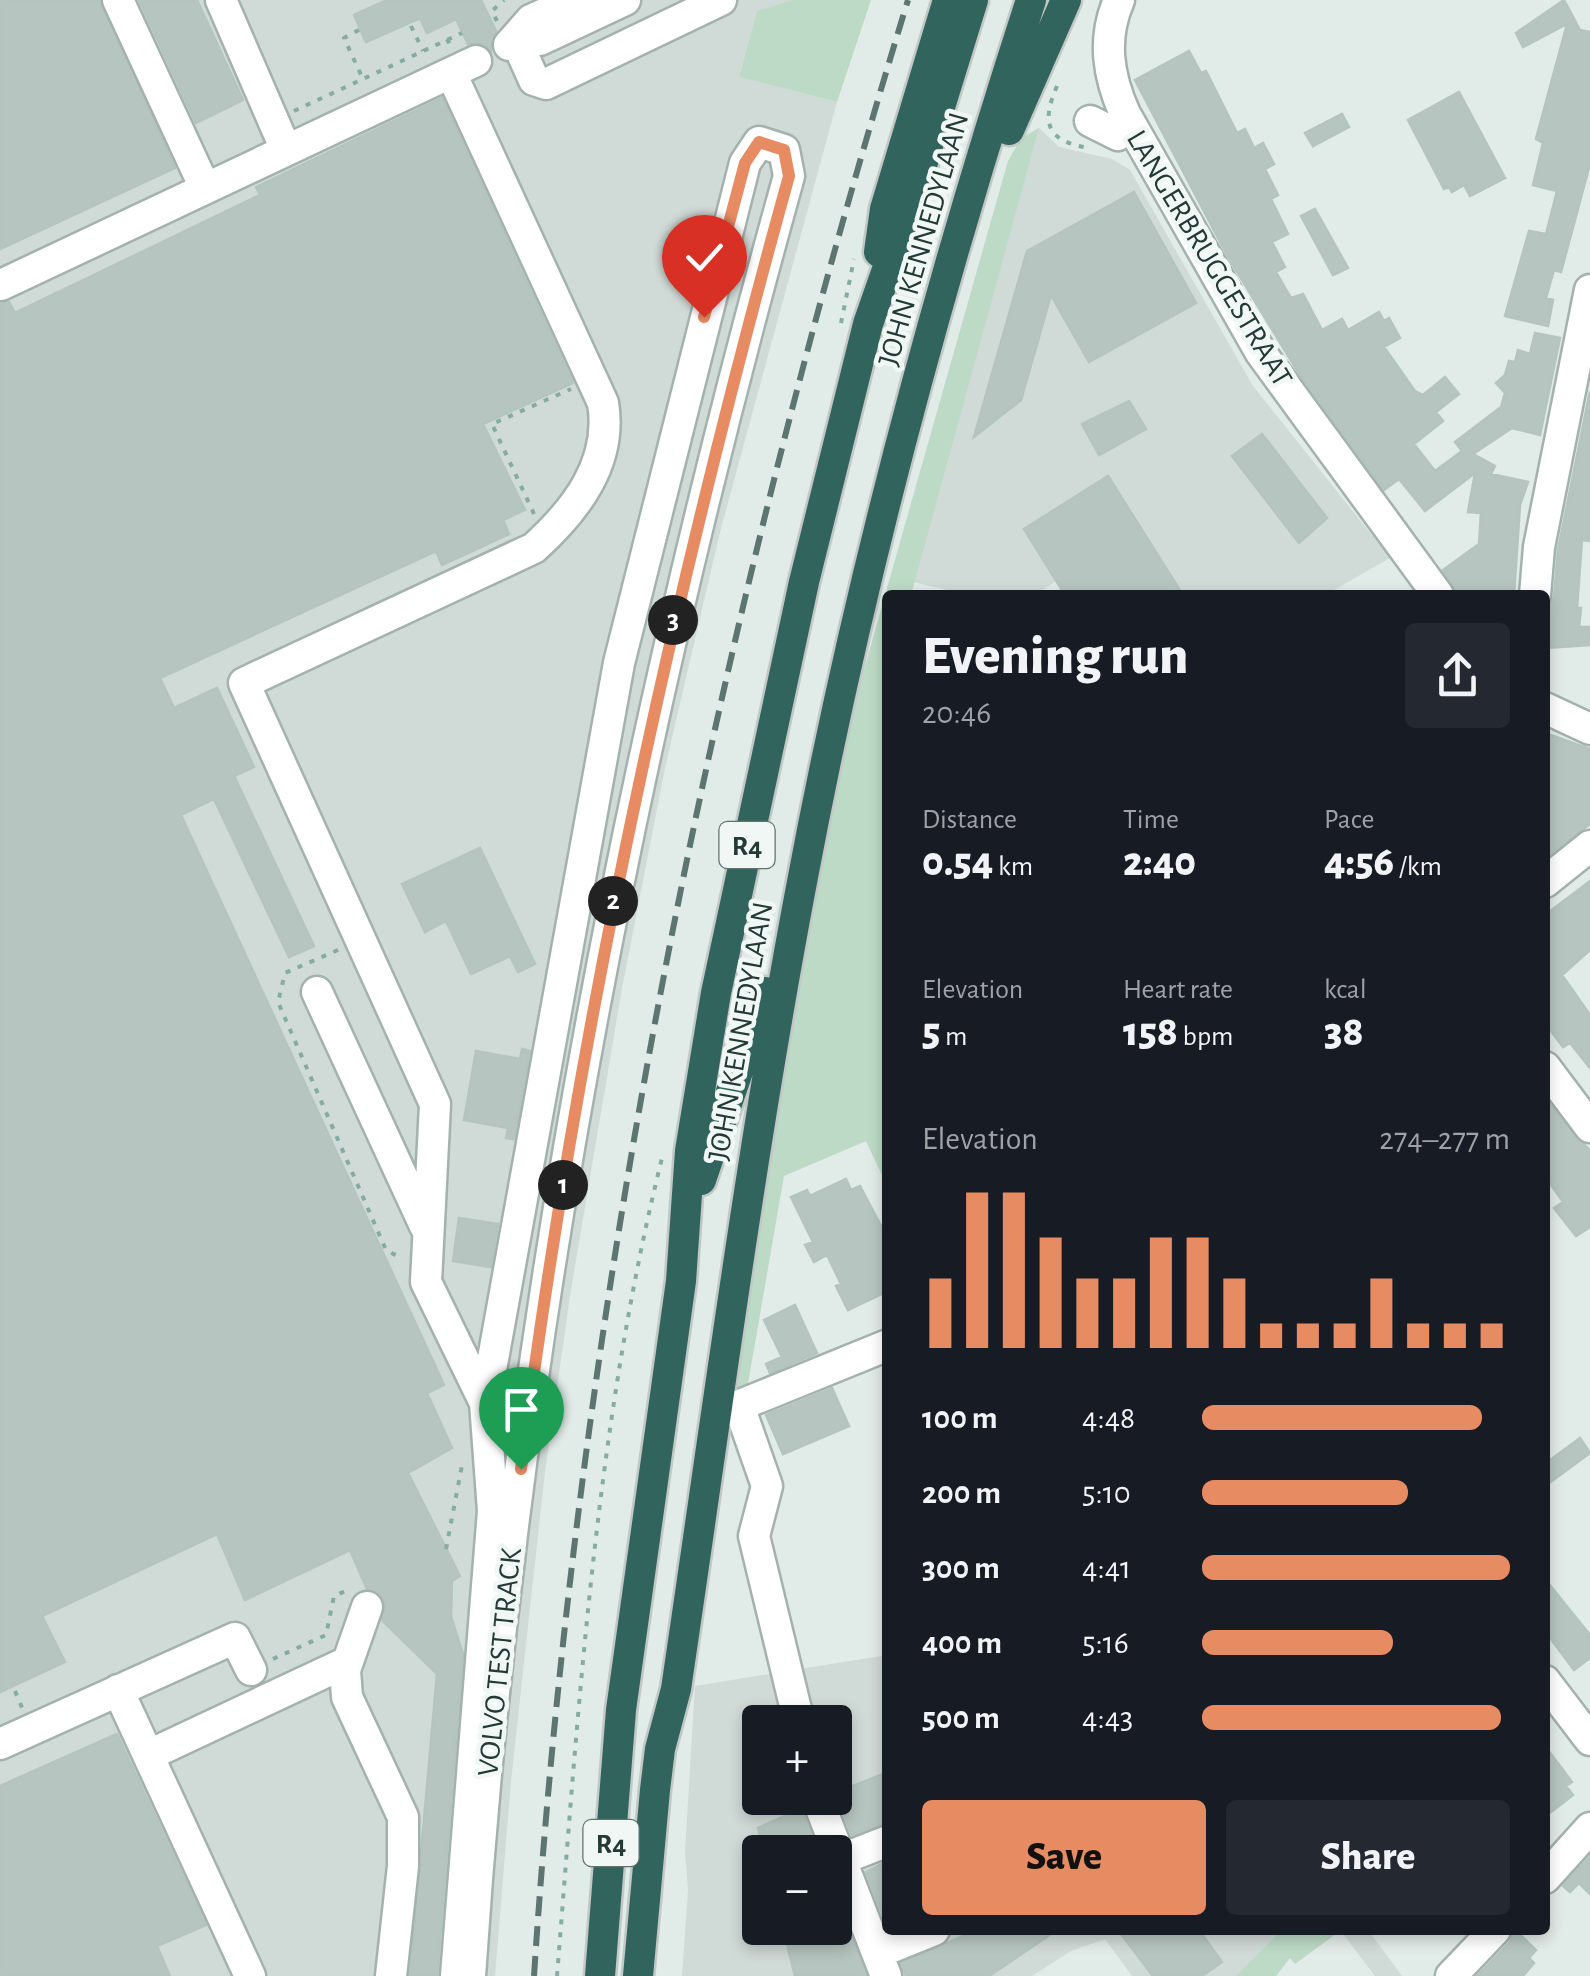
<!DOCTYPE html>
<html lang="en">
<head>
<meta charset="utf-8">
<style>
	body { margin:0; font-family:"Alegreya Sans",sans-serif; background:#242831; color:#f1f3f6; height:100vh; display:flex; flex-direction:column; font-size:38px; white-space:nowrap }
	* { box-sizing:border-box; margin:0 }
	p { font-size:32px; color:#9ea1a6 }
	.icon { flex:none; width:55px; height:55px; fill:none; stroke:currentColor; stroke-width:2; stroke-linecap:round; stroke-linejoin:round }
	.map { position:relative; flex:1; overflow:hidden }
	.panel { position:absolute; left:882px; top:590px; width:668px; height:1345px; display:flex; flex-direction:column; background:#171b24; border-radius:10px; box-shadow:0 5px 15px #0003 }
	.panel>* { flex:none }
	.controls { position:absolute; left:742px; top:1705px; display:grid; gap:20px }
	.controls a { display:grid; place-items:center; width:110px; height:110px; border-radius:10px; background:#171b24; box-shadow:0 5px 15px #0003; font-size:50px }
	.pin { position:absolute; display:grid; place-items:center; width:85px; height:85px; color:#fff; margin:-102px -42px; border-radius:50% 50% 50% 0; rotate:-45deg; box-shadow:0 0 10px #0007 }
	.pin .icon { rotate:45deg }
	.km { position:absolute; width:50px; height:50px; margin:-25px; border-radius:50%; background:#222; color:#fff; font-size:28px; line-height:50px; text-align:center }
	.round { display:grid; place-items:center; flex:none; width:105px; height:105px; border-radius:10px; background:#242831 }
	.overview { display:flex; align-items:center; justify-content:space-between; height:170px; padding:0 40px }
	h1 { font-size:55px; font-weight:800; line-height:75px }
	.stats { display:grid; grid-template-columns:repeat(3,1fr); gap:15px; height:170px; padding:10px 40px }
	.stats div { display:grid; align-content:center }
	.stats b { font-size:42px; font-weight:800 }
	.stats small { font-size:28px; font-weight:400 }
	.stats p { font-size:28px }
	.chart { height:280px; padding:20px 40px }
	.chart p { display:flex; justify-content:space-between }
	.chart svg { width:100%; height:180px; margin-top:10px; stroke:#e78b63; stroke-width:6 }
	.button { display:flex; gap:20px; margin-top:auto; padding:20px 40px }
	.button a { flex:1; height:115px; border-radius:10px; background:#e78b63; color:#111; font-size:40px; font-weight:800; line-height:115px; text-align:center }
	.button a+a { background:#242831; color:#f1f3f6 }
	ul { padding:0 40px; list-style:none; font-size:32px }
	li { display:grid; grid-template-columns:160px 120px 1fr; align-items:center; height:75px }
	li i { height:25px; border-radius:12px; background:#e78b63 }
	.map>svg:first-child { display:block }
	.built { fill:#d0dad6; fill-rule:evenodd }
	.green { fill:#bcdac6 }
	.building { fill:#b7c5c0; stroke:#b4c4be; stroke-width:2.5 }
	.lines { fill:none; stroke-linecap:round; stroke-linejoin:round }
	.minor-casing { stroke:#a4b2ae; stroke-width:35 }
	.highway-casing { stroke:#c1c8c6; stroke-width:35 }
	.path { stroke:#84aca2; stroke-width:4; stroke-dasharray:5 8; stroke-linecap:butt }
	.minor { stroke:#fff; stroke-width:30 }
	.highway { stroke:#31645c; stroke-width:30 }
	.rail { stroke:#5d7570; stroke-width:6; stroke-dasharray:20 10; stroke-linecap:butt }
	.route-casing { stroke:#fff; stroke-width:20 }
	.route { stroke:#e78b63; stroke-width:12 }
	.labels { text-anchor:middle; stroke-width:9; stroke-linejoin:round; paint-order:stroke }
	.shield { fill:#f1f7f5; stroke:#61736f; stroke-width:2.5 }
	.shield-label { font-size:28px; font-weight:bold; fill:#233a35 }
	.street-label { font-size:30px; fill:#233a35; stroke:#f1f7f5 }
</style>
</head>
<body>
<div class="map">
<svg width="1590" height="1976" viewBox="0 0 1590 1976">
	<rect width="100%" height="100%" fill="#e1ebe7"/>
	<path class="built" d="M0,0H792L757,11L739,77L837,102L720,532L665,768L622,988L570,1296L545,1472L511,1781L495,1976H0Z
		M1039,128L1059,147L1112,159L1130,170L1253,386L1390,558L1325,595H1099L1079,566L1035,595H968L913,582Z
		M887,1655L888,1930H1281L1236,1976H1132L1105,1939L1071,1951L1032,1976H682L688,1890L685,1851L695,1686ZM760,1722H835V1798H760ZM760,1852H835V1928H760Z
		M1340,1930H1368L1402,1976H1375Z"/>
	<path class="green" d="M792,0H871L837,102L739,77L757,11Z
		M1039,128L911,595H888L887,1186L866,1141L784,1176L747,1389L728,1392L788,1020L857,694L1008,161L1021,138Z
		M1281,1930L1340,1931L1295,1964L1290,1958L1276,1976H1236Z"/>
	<path class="building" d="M0,0H100L175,168L0,249Z
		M139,0H197L243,100L196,123Z
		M387,0H481L496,31L491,51L478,43L468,44L456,19L427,33L420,18L366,42L354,15Z
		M1564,0L1580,30L1590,32V164L1561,272L1554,270L1546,298L1553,300L1548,326L1505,316L1529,231L1546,234L1557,191L1533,185L1543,143L1536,139L1567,24L1523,47L1516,33Z
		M1189,51L1201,73L1206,71L1237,133L1245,129L1254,148L1263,143L1274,164L1265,169L1278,195L1271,199L1288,234L1272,242L1285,267L1276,272L1291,298L1303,294L1322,330L1342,319L1348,330L1379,312L1384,321L1389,318L1400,338L1384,347L1415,391L1423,395L1445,377L1459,394L1436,412L1443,421L1414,444L1435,471L1462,451L1455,442L1501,407L1505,393L1496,383L1505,375L1509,361L1515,362L1518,350L1530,354L1535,333L1560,338L1540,435L1512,428L1473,454L1495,466L1491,474L1528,482L1520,505L1514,595H1459L1443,570L1479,544L1481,513L1468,512L1475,473L1425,511L1399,479L1384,490L1298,372L1228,257L1135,80Z
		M1459,92L1505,178L1470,196L1464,185L1452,192L1449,187L1444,189L1408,120Z
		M442,98L573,383L483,424L525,510L503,520L509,534L442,565L436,551L160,678L174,708L217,688L254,767L234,776L314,946L289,957L214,799L181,815L444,1385L427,1393L452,1448L408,1473L460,1576L452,1581L451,1617L463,1654L437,1976H410L437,1674L382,1620L385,1603L380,1594L367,1589L350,1550L245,1600L217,1534L42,1616L65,1662L0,1692V304L9,302L15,313L260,195L256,187Z
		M1342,114L1349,127L1313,146L1305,133Z
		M1134,192L1196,303L1089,362L1051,295L1021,400L974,437L1027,251Z
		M1315,209L1348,268L1333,275L1301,216Z
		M1590,391V541L1582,540L1577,608H1581L1579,627H1590V645L1547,648V609L1554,597L1558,550Z
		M1129,401L1146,429L1099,455L1082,424Z
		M1262,434L1327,518L1299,543L1232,456Z
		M1108,476L1183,595H1065L1024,529Z
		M1545,733L1590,749V824L1545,858Z
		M480,848L535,964L518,972L510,956L471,974L446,921L425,932L402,884Z
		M1590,881V950L1562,975L1590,1015V1068L1570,1043L1563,1047L1545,1023V915Z
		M522,1049L530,1051L514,1139L506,1138L508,1128L464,1120L476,1051L520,1059Z
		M1545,1098L1590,1151V1227L1576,1236L1554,1208L1563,1202L1545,1176Z
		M846,1179L851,1190L860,1186L888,1239V1291L848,1310L836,1286L841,1284L827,1255L814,1262L805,1245L813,1242L791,1197L807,1190L810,1196Z
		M459,1218L498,1224L491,1267L453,1261Z
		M795,1305L817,1353L770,1373L766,1364L782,1357L764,1320Z
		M832,1388L849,1426L783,1454L766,1415Z
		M1580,1438L1590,1453L1545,1486V1464Z
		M1545,1579L1590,1635V1658L1574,1670L1545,1631Z
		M117,1734L206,1925L157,1946L170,1976H0V1786Z
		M1545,1746L1572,1782L1566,1786L1573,1795L1551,1812L1545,1804Z
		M888,1772V1823L852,1835L835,1793Z
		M801,1809L818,1852H764L758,1828Z
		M1590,1856V1894L1579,1883L1570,1892L1563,1886Z
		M888,1861V1928L866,1872Z
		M839,1905L866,1976H795L783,1928H835V1906Z
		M977,1930H1057L989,1976H906L901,1963Z
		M1118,1930H1199L1222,1962L1202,1976H1153Z
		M1515,1930L1536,1950L1529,1958L1534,1963L1523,1976H1477L1509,1943Z"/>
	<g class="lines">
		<g class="minor-casing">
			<path id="minor" d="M118,0L205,188
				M221,0L286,150
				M1119,0C1102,39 1108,76 1125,114L1261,353L1438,595
				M519,37L540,40L625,0
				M516,40L534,80L546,84L721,0
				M509,45L531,20L575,0
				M451,73L603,403C613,462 576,510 534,548L244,683L435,1104L426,1282L485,1403
				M1090,121L1118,135L1132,126
				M1,285L476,61
				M1535,595L1539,547L1590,290
				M1545,708L1590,729
				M1545,882L1590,846
				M317,992L425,1226
				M1545,1067L1590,1127
				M739,1406L767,1486L754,1536L799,1722
				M728,1410L888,1345
				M367,1607L345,1670L347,1697L403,1817V1866L391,1976
				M1545,1681L1590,1740
				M118,1690L250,1976
				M0,1744L235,1638L251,1670
				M149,1755L347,1662
				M817,1798L886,1976
				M842,1859L888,1841
				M1545,1878L1590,1828
				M877,1953L934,1930
				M456,1976L493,1511L485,1403L619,663L745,163L759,142L784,150L789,176C625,764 510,1366 470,1976
				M1451,1976L1495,1930"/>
		</g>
		<g class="highway-casing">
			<path id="highway" d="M1009,130L1066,0
				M879,252L885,209L948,0
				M701,1180L765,992
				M600,1976L621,1710L681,1281L690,1151L716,993L804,582L868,324L910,204L973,0
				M638,1976L655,1790L660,1749L676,1689C716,1420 751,1150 802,882C858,584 937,289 1031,0"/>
		</g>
		<path class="path" d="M497,21L492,11L504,0
			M411,26L423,51
			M359,30L344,38L362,77
			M447,39L452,49
			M1057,86C1041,123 1046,141 1089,148
			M294,111L462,33
			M841,323L854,259
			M534,514L492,424L571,389
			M338,950L285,973L278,1002L386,1250L401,1258
			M446,1549L463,1460
			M273,1659L326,1635L334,1596L350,1589
			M15,1691L23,1710
			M557,1976C579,1702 596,1421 663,1154"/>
		<use href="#minor" class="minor"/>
		<use href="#highway" class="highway"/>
		<path class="rail" d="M534,1976C578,1305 711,642 908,0"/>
	</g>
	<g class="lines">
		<g class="route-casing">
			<path id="route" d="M521,1469C577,1031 671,601 789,176L784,150L759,142L745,163L704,317"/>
		</g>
		<use href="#route" class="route"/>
	</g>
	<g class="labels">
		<g class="shield">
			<rect x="719.5" y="822" width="55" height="46" rx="8"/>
			<rect x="583.5" y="1820" width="55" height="46" rx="8"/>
		</g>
		<g class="shield-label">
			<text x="747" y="855">R4</text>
			<text x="611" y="1853">R4</text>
		</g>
		<g class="street-label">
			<text transform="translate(923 239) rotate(-74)" y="10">JOHN KENNEDYLAAN</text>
			<text transform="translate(1210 258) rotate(59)" y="10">LANGERBRUGGESTRAAT</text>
			<text transform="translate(740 1031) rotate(-80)" y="10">JOHN KENNEDYLAAN</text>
			<text transform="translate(499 1662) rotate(-84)" y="10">VOLVO TEST TRACK</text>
		</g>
	</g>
</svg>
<div class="controls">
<a>+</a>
<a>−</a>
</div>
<div class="pin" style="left:521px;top:1469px;background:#1e9e55"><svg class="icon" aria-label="arrive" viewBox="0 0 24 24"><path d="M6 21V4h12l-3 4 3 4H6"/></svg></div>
<div class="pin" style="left:704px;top:317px;background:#d93025"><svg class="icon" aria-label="check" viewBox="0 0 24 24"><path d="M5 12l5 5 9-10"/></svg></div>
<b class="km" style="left:563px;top:1185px">1</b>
<b class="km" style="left:613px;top:901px">2</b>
<b class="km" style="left:673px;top:620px">3</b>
<section class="panel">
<div class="overview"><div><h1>Evening run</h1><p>20:46</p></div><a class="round"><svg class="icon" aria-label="share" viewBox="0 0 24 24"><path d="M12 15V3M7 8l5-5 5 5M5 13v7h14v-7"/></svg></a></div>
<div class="stats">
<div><p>Distance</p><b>0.54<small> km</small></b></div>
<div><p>Time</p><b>2:40</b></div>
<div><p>Pace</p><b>4:56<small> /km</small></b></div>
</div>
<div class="stats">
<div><p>Elevation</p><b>5<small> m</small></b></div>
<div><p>Heart rate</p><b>158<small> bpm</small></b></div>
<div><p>kcal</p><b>38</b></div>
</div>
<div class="chart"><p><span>Elevation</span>274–277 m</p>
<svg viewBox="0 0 160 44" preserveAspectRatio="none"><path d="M5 44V27M15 44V6M25 44V6M35 44V17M45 44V27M55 44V27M65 44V17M75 44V17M85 44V27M95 44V38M105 44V38M115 44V38M125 44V27M135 44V38M145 44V38M155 44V38"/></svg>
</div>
<ul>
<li><b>100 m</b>4:48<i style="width:91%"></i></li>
<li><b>200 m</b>5:10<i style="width:67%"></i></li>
<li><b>300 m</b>4:41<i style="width:100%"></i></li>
<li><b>400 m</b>5:16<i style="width:62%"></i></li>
<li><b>500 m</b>4:43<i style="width:97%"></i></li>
</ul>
<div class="button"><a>Save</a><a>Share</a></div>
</section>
</div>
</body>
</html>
